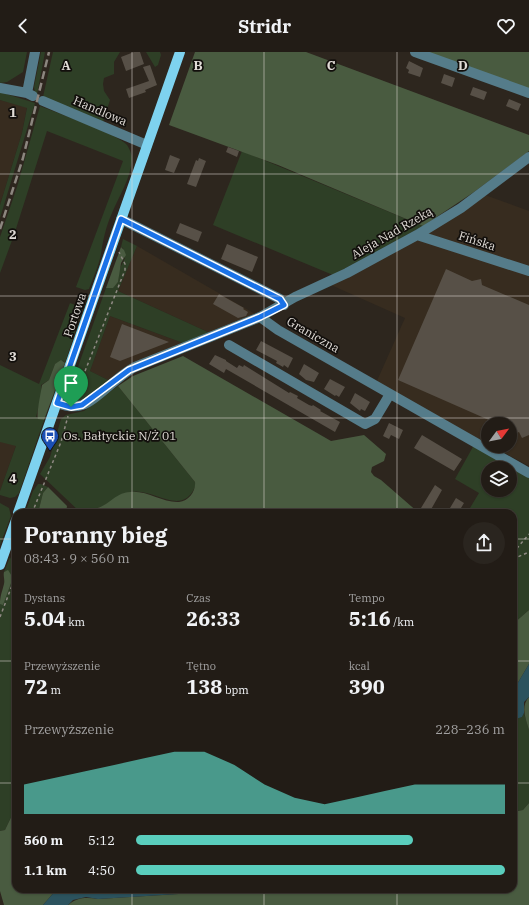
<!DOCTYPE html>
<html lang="pl">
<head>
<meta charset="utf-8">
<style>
	body { margin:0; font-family:"IBM Plex Serif",serif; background:#2a251f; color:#f1f3f6; height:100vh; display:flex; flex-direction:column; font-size:15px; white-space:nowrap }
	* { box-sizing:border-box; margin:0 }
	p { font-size:13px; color:#a2a1a1 }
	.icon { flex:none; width:22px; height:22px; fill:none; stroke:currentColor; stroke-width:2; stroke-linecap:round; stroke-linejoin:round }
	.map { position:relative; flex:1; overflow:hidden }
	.panel { position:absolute; left:12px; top:457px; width:505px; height:384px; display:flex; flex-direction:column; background:#221c16; border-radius:12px; box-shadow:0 1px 3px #0004,0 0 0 1px #3f3a35 }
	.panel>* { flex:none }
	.needle { width:26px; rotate:58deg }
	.fabs { position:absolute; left:481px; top:365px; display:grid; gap:8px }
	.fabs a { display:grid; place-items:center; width:36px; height:36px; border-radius:50%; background:#221c16; box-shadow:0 1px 3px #0004,0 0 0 1px #3f3a35; font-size:20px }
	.pin { position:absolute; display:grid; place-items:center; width:34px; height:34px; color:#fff; margin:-41px -17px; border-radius:50% 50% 50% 0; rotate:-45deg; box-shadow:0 0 4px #0007 }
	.pin .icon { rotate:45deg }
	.round { display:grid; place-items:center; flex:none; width:42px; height:42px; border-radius:21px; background:#2a251f }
	.headline { display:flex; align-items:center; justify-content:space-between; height:68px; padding:0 12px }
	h1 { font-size:22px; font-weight:700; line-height:30px }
	.figures { display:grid; grid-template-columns:repeat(3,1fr); gap:6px; height:68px; padding:4px 12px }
	.figures div { display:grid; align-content:center }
	.figures b { font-size:20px; font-weight:700 }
	.figures small { font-size:11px; font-weight:400 }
	.figures p { font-size:11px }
	.chart { height:112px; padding:8px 12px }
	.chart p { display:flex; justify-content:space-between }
	.chart svg { width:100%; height:72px; margin-top:4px; fill:#5acebd; opacity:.7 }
	ul { padding:0 12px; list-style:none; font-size:13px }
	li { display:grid; grid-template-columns:64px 48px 1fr; align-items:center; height:30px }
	li i { height:10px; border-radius:5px; background:#5acebd }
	header { display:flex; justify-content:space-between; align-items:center; height:52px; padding:0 12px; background:#221c16; font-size:18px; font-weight:700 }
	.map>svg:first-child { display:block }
	.built { fill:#372c1f }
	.green { fill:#2e3f26; fill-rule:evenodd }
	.forest { fill:#495b40 }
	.water { fill:#2c535e }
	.building { fill:#575047 }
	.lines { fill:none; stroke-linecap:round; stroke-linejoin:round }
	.path { stroke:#8f8983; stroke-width:1.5; stroke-dasharray:3 3; stroke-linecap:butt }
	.minor { stroke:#557c8a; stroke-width:10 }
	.major { stroke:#7ed2ef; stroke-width:10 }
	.rail { stroke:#8c867f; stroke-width:2.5; stroke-dasharray:8 4; stroke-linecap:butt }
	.route-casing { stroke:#fff; stroke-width:8 }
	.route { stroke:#1a73e8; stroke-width:5 }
	.grid { fill:none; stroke:#e1dcd7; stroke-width:1; stroke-opacity:0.55 }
	.labels { text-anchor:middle; stroke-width:3.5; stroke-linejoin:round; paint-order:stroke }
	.street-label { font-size:12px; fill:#e1dcd7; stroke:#120f0c }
	.poi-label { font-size:12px; fill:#e1dcd7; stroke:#120f0c; text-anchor:start }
	.grid-label { font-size:13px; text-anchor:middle; font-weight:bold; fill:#e1dcd7; stroke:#120f0c; stroke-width:3.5; stroke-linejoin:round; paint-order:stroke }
</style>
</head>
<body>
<header><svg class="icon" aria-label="back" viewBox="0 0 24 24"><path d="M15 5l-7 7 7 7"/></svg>Stridr<svg class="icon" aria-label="heart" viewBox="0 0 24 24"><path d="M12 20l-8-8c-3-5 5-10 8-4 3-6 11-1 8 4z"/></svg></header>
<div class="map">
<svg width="529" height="853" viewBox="0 0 529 853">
	<rect width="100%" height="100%" fill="#2d261e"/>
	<path class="built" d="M0,48L27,55L22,81L0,153Z
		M485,143L529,159V414L492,394H510V372H488V392L376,331L405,266L331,233Z
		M137,194L257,263L210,281L118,239Z
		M110,264L183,291L110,329L90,319Z
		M0,385L17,391L0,439Z"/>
	<path class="green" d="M0,0H27L23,20L7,30L0,31Z
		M41,0H45L37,43L35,41L34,35Z
		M53,0H120L114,10V22L104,26L103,32L104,39L110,48L103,70L43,45Z
		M146,0H160L161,3L158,13L155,15Z
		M0,40L35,51L0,166V153L22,81L27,56L0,48Z
		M40,54C57,61 118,82 127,93C129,96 132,102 132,107C131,126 119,144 112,161C106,174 103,188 101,202C99,213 93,226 89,237L85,238L76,235L123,109L47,79L14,183L0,221V185L17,135Z
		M242,99L423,174L333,223L213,173Z
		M123,187L137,194L118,239L210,281L183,291L110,264L90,319L110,329C98,338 85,355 70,347L69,340L106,236H112L118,230L119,218L125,206L123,196L121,195Z
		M70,251L81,255L82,258L65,311L63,309L55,312L49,328L41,333L42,342L36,365L44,368L19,441L15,445L10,446L0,443V439L16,394L0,390V313L39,332Z
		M118,334L195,430V435C181,466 154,435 130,440C116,442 108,456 91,457L87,461H81L40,422L50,405L61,367L66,363L84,359Z
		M474,393L529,425V558L513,572V461H467L479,441L455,427ZM488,416H510V438H488Z
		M38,432H41L48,435L43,441L38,461H25L33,439Z
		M0,451L9,456L11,464L0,493Z
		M10,505L12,509V516L16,519V755L5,778L0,779V552H3L13,526L6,519L4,520Z
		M524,661L529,678V751L523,758L513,760V668L522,665Z"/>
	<path class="forest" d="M195,0H306L529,83V99L474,140L423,174L278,113L169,73Z
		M423,0H529V38Z
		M121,195L124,198L126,203L121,211L118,230L113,236H106Z
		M183,304L331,389L364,383L386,402L384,409L372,415L371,420L374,424L381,428L419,461H187L178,460L175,461H87L91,457C109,456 113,441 130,440C147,438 163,451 179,450C189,449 196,439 195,430L118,334L133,324Z
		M61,308L65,311L44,368L38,367C36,363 41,340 42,333L49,328L55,312Z
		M48,435L67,454L66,461H38L43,441Z
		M8,518L13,526L3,553L0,552C0,544 2,540 4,532C5,527 3,524 4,520Z
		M529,558V612L513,639V572Z
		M529,645V678C526,667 520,655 529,645Z
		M529,751V853H68C77,845 87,845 98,847L194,841L201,837H513V760L523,758Z
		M16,755V837H57L43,853H4L0,839V779L5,778Z"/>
	<path class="water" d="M529,612V645L524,650V661L522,665L513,668V639Z
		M57,837H201L194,841L98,847L86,845L73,848L68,853H43Z"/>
	<path class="building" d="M134,0H140L144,12L126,19L121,5Z
		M409,9L423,16L420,25L408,21L409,18L406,16Z
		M150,13L157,33L145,38L146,40L129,46L126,37L149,29L143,15Z
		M444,22L455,26L452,35L441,31Z
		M473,35L487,40L484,48L470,43Z
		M509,47L521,52L518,59L506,54Z
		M228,95L239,99L237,105L226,100Z
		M170,103L180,107L174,121L165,118Z
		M199,106L206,109L196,135L187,132L196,108L198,109Z
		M180,171L202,180L198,190L176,181Z
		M227,192L258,205L252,220L221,207Z
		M446,217L472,229L481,227L482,233L529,253V383L522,386L519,380L514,382L510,377V372H498L398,328Z
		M219,242L244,256L243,257L248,260L246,264L238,266L213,252Z
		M122,272L169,290L120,309L110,305Z
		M261,289L293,306L288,316L284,313L283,315L276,311L277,309L256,298Z
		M215,303L226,308V309L237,316L239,313L243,315L244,313L289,341L290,340L298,344L297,346L309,353L312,354L313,353L321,358L320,359L340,370L335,380L226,317L224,321L209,312Z
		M304,312L319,321L314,330L306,328L299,322Z
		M330,327L345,335L339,345L336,343L335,344L324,337Z
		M355,341L370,350L365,359L361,357L360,359L350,351Z
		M389,371L403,378L399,387L391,383L389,387L383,384Z
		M422,383L462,407L454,419L414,396Z
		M435,433L442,438L429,461L421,456Z
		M456,446L464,451L458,461H447Z"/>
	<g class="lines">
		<path class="path" d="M74,347L125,218V212L119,200
			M32,461L61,390L68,364
			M513,501L529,482
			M513,507L529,500
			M0,565L16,523"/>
		<path class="minor" d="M415,0L529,41
			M0,36L27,41L33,44
			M27,41L35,0
			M43,49L147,93
			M121,167L280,247L284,253
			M417,183L529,219
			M260,265L278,278L529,421
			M229,293L365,372L375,367L390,342
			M57,351C65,354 73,356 82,353C96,349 118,323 135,315L260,265L295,245L347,221L417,183L461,156L529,105"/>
		<path class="major" d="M18,461L180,0
			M0,513L16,468"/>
		<path class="rail" d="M0,177L23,106L49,0"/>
	</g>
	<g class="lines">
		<g class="route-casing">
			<path id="route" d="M121,167L280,247L284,253L260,265L129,318L82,353L71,355L57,351Z"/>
		</g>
		<use href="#route" class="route"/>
	</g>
	<path class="grid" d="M132,0V461M264,0V461M397,0V461M0,122H529M0,244H529M0,366H529M0,487H16M513,487H529M0,609H16M513,609H529M0,731H16M513,731H529M132,837V853M264,837V853M397,837V853"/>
	<defs>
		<g id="bus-pin" transform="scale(0.9)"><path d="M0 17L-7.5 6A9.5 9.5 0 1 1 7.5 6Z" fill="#1a4fb4" stroke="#120f0c"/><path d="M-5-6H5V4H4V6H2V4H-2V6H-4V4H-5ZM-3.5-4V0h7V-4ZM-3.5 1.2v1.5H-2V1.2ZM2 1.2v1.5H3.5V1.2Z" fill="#fff"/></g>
	</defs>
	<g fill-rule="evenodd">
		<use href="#bus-pin" x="50" y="384"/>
	</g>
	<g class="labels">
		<g class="street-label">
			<text transform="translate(100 59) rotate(23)" y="4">Handlowa</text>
			<text transform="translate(392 181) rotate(-30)" y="4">Aleja Nad Rzeką</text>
			<text transform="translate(477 189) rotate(18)" y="4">Fińska</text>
			<text transform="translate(75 263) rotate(-71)" y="4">Portowa</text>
			<text transform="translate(313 283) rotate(30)" y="4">Graniczna</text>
		</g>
		<g class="poi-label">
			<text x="63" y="388">Os. Bałtyckie N/Ż 01</text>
		</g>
	</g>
	<g class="grid-label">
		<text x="66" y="18">A</text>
		<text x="198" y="18">B</text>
		<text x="331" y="18">C</text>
		<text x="463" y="18">D</text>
		<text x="13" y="65">1</text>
		<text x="13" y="187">2</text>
		<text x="13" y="309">3</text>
		<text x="13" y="431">4</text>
	</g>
</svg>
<div class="fabs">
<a><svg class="needle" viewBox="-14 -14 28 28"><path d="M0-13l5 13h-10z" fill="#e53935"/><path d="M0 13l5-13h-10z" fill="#a2a1a1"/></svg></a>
<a><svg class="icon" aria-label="layers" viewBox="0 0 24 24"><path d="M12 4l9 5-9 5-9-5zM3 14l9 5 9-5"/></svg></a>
</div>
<div class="pin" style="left:71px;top:355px;background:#1e9e55"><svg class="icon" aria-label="arrive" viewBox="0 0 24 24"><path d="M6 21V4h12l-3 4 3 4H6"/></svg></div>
<section class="panel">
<div class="headline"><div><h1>Poranny bieg</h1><p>08:43 · 9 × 560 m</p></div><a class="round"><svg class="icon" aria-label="share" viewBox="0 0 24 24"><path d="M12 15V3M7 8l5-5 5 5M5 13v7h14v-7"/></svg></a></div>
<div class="figures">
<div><p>Dystans</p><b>5.04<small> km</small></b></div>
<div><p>Czas</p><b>26:33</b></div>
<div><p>Tempo</p><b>5:16<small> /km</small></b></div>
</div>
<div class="figures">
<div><p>Przewyższenie</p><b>72<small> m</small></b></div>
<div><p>Tętno</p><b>138<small> bpm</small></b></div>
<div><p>kcal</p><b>390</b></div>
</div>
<div class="chart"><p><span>Przewyższenie</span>228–236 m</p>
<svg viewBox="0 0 160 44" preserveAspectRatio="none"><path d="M0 44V26L10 22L20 18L30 14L40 10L50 6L60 6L70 14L80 26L90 34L100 38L110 34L120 30L130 26L140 26L150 26L160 26V44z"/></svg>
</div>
<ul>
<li><b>560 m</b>5:12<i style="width:75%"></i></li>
<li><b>1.1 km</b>4:50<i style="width:100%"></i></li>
</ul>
</section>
</div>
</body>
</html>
